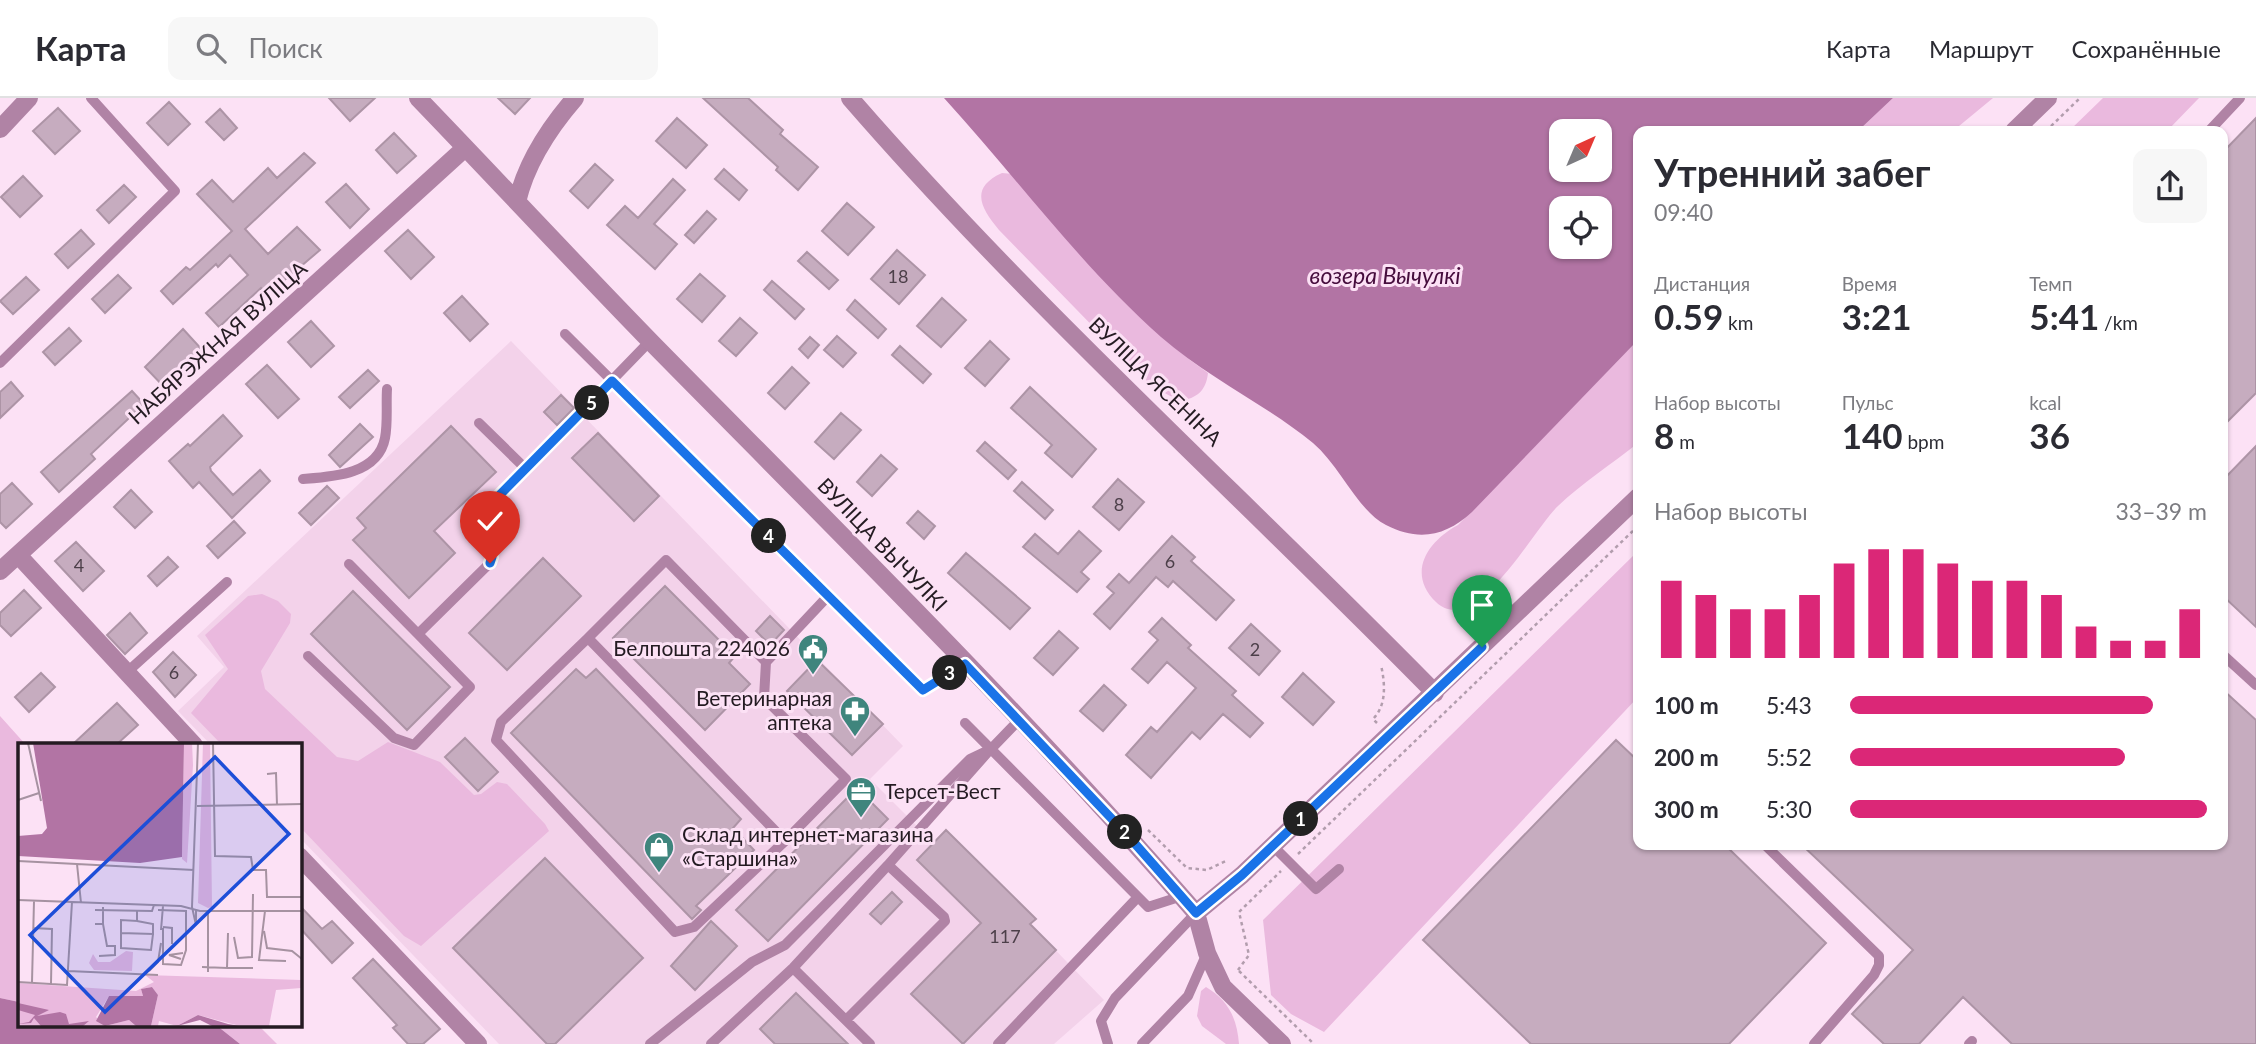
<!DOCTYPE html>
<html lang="ru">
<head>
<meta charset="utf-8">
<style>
	body { margin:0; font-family:Lato,sans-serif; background:#f7f7f7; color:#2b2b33; height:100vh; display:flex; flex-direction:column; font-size:26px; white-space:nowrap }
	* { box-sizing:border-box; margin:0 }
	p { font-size:23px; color:#7c7c81 }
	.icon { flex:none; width:38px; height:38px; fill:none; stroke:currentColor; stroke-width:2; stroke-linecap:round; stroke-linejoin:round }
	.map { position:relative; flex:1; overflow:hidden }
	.side { position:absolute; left:1633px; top:28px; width:595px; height:724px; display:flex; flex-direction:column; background:#fff; border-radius:14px; box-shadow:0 2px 5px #0004 }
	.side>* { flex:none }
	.needle { width:46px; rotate:44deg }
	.buttons { position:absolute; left:1549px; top:21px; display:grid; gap:14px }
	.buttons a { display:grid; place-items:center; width:63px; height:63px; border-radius:14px; background:#fff; box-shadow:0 2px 5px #0004; font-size:35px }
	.pin { position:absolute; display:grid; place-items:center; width:60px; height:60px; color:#fff; margin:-72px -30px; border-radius:50% 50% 50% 0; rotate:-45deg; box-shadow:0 0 7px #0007 }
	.pin .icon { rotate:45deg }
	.km { position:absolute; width:35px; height:35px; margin:-18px; border-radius:50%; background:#222; color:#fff; font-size:19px; line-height:35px; text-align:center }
	.round { display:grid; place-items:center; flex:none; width:74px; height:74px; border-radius:14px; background:#f7f7f7 }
	.head { display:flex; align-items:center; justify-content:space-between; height:119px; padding:0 21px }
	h1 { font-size:38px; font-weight:700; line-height:52px }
	.figures { display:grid; grid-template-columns:repeat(3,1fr); gap:10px; height:119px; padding:7px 21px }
	.figures div { display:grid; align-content:center }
	.figures b { font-size:35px; font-weight:700 }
	.figures small { font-size:19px; font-weight:400 }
	.figures p { font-size:19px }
	.chart { height:196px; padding:14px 21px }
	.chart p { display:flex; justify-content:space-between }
	.chart svg { width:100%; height:126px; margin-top:7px; stroke:#db2777; stroke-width:6 }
	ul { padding:0 21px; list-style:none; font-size:23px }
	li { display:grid; grid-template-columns:112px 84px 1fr; align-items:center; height:52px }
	li i { height:18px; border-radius:9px; background:#db2777 }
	header { display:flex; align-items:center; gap:42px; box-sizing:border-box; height:98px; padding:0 35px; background:#fff; border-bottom:2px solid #e1e1e2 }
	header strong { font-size:33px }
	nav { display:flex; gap:38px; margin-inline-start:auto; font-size:24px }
	.search { width:490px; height:63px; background:#f7f7f7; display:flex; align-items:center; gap:18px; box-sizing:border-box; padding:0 24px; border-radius:14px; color:#7c7c81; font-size:26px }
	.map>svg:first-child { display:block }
	.built { fill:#f3d2ea }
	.green { fill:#eab9de }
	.water { fill:#b274a4; fill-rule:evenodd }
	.building { fill:#c6acbf; stroke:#ad94a6; stroke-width:2 }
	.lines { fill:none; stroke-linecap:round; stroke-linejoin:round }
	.path { stroke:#b29dad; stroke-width:2.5; stroke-dasharray:3.5 3.5; stroke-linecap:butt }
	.service { stroke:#b083a5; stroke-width:10 }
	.minor { stroke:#b083a5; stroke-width:18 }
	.tertiary { stroke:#b083a5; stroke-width:18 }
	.route-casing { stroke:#fff; stroke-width:14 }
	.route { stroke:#1a73e8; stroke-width:9 }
	.labels { text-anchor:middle; stroke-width:6; stroke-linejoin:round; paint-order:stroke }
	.number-label { font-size:18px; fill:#4c3f49 }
	.street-label { font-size:21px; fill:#241b22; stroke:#fce1f5 }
	.poi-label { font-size:21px; fill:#241b22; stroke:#fce1f5; text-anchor:end }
	.water-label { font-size:23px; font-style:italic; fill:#460d3d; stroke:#fce1f5 }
	.inset-road { fill:none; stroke:#a692a1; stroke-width:2 }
	.view { fill:#1d4ed8; fill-opacity:0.15; stroke:#1d4ed8; stroke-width:3.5 }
	.inset-edge { fill:none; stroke:#241b22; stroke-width:3.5 }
</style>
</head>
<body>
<header>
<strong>Карта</strong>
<div class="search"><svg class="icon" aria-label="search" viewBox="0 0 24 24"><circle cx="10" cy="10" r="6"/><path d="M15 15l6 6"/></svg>Поиск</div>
<nav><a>Карта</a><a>Маршрут</a><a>Сохранённые</a></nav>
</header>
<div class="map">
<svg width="2256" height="946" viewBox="0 0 2256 946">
	<rect width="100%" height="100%" fill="#fce1f5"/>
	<path class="built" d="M511,243L903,648L870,681L933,744L946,732L1036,821L1031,827L1104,902L1054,946H499L299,739V647H211L178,613L224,569L197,538Z"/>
	<path class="green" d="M1893,0H1993L1953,33H1858Z
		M2103,0H2199L2167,33H2069Z
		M1002,75L1013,76C1072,147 1132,222 1208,275C1206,293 1197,300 1180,303L1151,288L999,132C981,110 969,90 1002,75Z
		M1638,242V345C1612,366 1582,385 1558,408C1535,429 1475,542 1436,504C1406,475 1428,443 1458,427Z
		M1638,453V599L1324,934L1291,916L1271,897L1263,822Z
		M262,496L278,503L291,516L290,525L261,573L265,591L337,659L358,663L388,644L440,664L474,697L481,696L497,684L507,686L545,726L549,733L421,848L404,838L299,728V647H222L191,615L228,571L205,537L248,498Z
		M0,618L26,647H19V904L0,900Z
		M1206,889C1228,902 1237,920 1239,946H1226L1202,928L1197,918L1201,893Z
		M216,927H258L277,946H240Z"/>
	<path class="water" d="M944,0H1893L1858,33H1638V242L1472,414C1446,438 1419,444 1386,427C1357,412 1341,369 1313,345C1265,306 1208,280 1161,239C1081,168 1016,79 944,0ZM1561,33H1600V72H1561ZM1561,110H1600V149H1561Z
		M0,900L19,904V927H216L240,946H0Z"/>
	<path class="building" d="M329,0H375L350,23Z
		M498,0H530L515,16Z
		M703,0H748L783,32L780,36L818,69L798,92L776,72L778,69Z
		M169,4L190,26L168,47L147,25Z
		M58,10L80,33L55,56L33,33Z
		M220,11L237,30L224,42L206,24Z
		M677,20L707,47L686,70L656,43Z
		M2256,20V295L2222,329V55Z
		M394,35L416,58L397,75L376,52Z
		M304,55L315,65L245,131L268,156L297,129L320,152L267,197L261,190L219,229L206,215L248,177L230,157L218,169L216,166L173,206L161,193L186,169L190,172L232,133L197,96L212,82L233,104L268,70L277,80Z
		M595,66L613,82L588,110L570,93Z
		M724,71L747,92L739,102L715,81Z
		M23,78L42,98L20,119L1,99Z
		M673,81L685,92L654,126L677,146L655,171L607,127L625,108L638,120Z
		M346,86L369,111L350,130L326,104Z
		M124,87L136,99L109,125L97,112Z
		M847,105L874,129L848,157L822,133Z
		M707,113L716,121L694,145L685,137Z
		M81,132L94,146L68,170L55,156Z
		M408,132L434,159L411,181L385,153Z
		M897,152L925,177L899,206L871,181Z
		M807,154L838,182L829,191L798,163Z
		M700,176L725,198L702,224L677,201Z
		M118,177L131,190L105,215L92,201Z
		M26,179L39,192L13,216L0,203Z
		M772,183L804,211L795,221L764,192Z
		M462,198L488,226L470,243L444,215Z
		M942,200L966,222L941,249L917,228Z
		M855,202L886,231L878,240L847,212Z
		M740,220L757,235L736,258L719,243Z
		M311,223L334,248L311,269L288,244Z
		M69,230L81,243L55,267L43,254Z
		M183,231L205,255L167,292L145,269Z
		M837,238L856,255L843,269L824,252Z
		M810,239L819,247L808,260L799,251Z
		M990,243L1009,261L985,288L965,270Z
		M900,248L931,276L923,285L892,257Z
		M267,267L299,301L278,320L246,286Z
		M792,269L809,285L785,311L768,295Z
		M368,272L379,283L350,310L339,299Z
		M11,284L23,298L0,320V294Z
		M1030,289L1096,351L1072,379L1045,355L1052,347L1011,310Z
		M132,293L144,306L91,356L95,361L59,394L41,374Z
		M561,297L574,310L557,327L544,314Z
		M841,315L861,332L834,361L815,344Z
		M223,317L242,338L210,369L211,373L233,397L260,372L270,383L232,420L199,384L193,390L169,363L188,346L190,348Z
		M360,326L373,339L340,369L329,357Z
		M451,328L496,374L434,433L455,455L409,500L353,442L366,430L357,420Z
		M598,335L659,398L634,423L572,360Z
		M985,344L1016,372L1008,381L977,353Z
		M2256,348V529L2222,497V383Z
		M881,357L897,371L872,398L857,384Z
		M1118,381L1144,404L1119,432L1093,409Z
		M1022,384L1053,412L1045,421L1014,393Z
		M12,385L32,406L6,430L0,424V396Z
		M327,388L339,400L311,427L299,415Z
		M131,392L152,414L135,430L114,409Z
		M918,413L935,428L924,441L907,425Z
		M234,423L245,435L218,460L207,448Z
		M1079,433L1101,453L1081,474L1089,481L1077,494L1023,449L1035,436L1058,456Z
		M1172,438L1195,459L1191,463L1234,502L1216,522L1173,483L1168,489L1156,479L1110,531L1094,516L1114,495L1107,489L1119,476L1129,485Z
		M76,444L104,473L83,493L55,463Z
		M966,455L1030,510L1010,531L948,475Z
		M168,459L178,469L157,488L148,478Z
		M543,460L581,498L507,572L469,535Z
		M665,488L735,558L729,565L750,586L705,632L613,540Z
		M24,492L41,510L11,538L0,527V515Z
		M353,493L450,589L407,632L311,536Z
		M130,515L147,535L125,556L107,537Z
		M770,518L784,532L770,547L756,533Z
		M1162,520L1191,547L1188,550L1236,593L1232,597L1263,625L1250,639L1223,616L1200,641L1192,634L1151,680L1126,657L1151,629L1157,634L1196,590L1167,564L1148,585L1132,571L1158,542L1149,534Z
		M1251,526L1280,553L1259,577L1229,550Z
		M1059,533L1078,550L1053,577L1034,560Z
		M173,554L196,577L175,599L153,574Z
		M817,562L883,626L852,657L787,593Z
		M576,571L586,580L596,571L741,721L733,730L754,752L696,808L701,812L692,821L511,635Z
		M41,575L55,589L29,614L15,599Z
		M1303,575L1334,604L1313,627L1282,599Z
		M1104,587L1126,607L1103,633L1080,613Z
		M2222,591L2256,622V946H2012L1963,899L1919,946H1884L1852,916L1913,852L1802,747H2222Z
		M117,605L138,627L116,647H72Z
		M465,640L498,674L478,693L445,659Z
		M1616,642L1638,663V747H1725L1826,845L1729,946H1531L1423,842Z
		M857,690L888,721L768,843L736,812Z
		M946,732L1036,821L1030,826L1056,852L963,946L911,896L981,825L917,762Z
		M545,760L643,860L555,946H547L453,850Z
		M892,794L902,804L881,826L870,816Z
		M299,807L322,831L332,823L353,845L332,865L299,829Z
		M711,823L737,848L695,892L671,868Z
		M373,861L440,931L423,946H408L393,930L397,927L353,880Z
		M796,895L848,946H775L760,931Z"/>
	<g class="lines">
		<path class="path" d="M2046,33L2080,0
			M1377,625L1373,621C1387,607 1385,585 1381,567
			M1148,732L1187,770L1207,772L1228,762
			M1298,756L1638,428
			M1238,872L1249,857L1239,814L1281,773
			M1239,873L1314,946"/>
		<path class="service" d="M2209,33L2240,0
			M565,236L923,592L965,566
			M0,265L175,93L91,0
			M479,325L526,371L650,243
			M303,381C331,379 378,377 385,340C388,325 386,307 387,291
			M349,466L418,536
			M588,540L501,624L496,642L675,834L694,829L785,743
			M2222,556L2256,587
			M308,558L394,640L414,647L470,589L418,536L490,465L492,459L473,428L475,422L526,371
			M766,564L764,600L846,681L785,743L588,540L666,462L766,564L829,497
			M126,575L227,484
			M965,625L1148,809L1182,798
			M1765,747L1879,858V867L1874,877L1814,946
			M1273,748L1316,791L1339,771
			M793,870L870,946
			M846,922L945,823L944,819L888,767L988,654
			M650,946L752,864L785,847L970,661L991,651L1019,622
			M711,946L793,870L888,767
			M998,946L1138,799
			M1108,946L1101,923L1115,900L1196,815
			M1142,946L1188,898L1207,855
			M1969,946L1972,943"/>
		<path class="minor" d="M418,0C497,82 574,165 653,246C837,433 1024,617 1196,815
			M0,31L29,0
			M517,104C526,65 549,30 575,0
			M19,458L194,647
			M0,473L465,50
			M299,758L478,946"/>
		<path class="tertiary" d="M850,0C1032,210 1240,396 1435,595
			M2014,33L2048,0
			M1282,946L1223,889L1207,855L1196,815L1242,777L1638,399"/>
	</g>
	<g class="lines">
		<g class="route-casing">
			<path id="route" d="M490,465L492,459L473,428L475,422L612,283L923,592L965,566L1130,740L1196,815L1242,777L1482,549"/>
		</g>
		<use href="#route" class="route"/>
	</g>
	<defs>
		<g id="civic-pin" transform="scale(1.575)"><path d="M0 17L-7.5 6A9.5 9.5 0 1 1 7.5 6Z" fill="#3f857d" stroke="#fce1f5"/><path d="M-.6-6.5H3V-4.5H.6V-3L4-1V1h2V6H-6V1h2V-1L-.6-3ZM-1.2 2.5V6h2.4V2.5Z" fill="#fff"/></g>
		<g id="pharmacy-pin" transform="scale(1.575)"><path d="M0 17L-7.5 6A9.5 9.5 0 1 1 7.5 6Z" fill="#3f857d" stroke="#fce1f5"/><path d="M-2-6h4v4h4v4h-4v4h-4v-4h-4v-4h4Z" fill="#fff"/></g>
		<g id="office-pin" transform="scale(1.575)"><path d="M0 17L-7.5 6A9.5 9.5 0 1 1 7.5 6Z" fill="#3f857d" stroke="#fce1f5"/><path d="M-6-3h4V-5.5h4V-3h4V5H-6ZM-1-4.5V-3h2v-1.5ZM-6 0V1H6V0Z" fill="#fff"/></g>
		<g id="shop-pin" transform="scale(1.575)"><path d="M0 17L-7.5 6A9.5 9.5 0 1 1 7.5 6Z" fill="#3f857d" stroke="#fce1f5"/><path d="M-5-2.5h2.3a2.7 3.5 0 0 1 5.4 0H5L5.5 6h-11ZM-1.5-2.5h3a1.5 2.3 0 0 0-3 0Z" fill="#fff"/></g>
	</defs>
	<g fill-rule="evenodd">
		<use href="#civic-pin" x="813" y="551"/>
		<use href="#pharmacy-pin" x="855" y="613"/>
		<use href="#office-pin" x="861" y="694"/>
		<use href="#shop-pin" x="659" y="749"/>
	</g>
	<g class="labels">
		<g class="number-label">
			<text x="898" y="185">18</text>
			<text x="1119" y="413">8</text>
			<text x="1170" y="470">6</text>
			<text x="79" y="474">4</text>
			<text x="1255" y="558">2</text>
			<text x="174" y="581">6</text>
			<text x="1005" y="845">117</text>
		</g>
		<g class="street-label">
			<text transform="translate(218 245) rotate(-42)" y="7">НАБЯРЭЖНАЯ ВУЛІЦА</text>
			<text transform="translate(1155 284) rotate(44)" y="7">ВУЛІЦА ЯСЕНІНА</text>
			<text transform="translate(882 447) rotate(46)" y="7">ВУЛІЦА ВЫЧУЛКІ</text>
		</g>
		<g class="poi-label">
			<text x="790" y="558">Белпошта 224026</text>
			<text x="832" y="608">Ветеринарная<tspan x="832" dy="24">аптека</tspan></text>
			<text x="884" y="701" text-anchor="start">Терсет-Вест</text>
			<text x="682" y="744" text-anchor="start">Склад интернет-магазина<tspan x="682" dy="24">«Старшина»</tspan></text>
		</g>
		<g class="water-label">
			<text x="1385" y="186">возера Вычулкі</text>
		</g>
	</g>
	<g transform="translate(18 645)">
		<rect width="284" height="284" fill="#fce1f5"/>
		<path d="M166,0H174L175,22L169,120L164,116ZM185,0H192L194,164L190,165L180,160ZM108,208L115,209L114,228L76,227L71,220L75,211L80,219H92ZM127,232L283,237V245L258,247L251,283H222L180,272L159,283L141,278L140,283H133L140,252L134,244L123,246L125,253H91L78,274L87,283L111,277L118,283H0V240L118,248L136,239Z" fill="#eab9de"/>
		<path d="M15,0H166L164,114L122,120L0,113V93L24,91L29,85ZM134,244L140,252L133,283H118L111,277L87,283L78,278L91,253H125L123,246ZM0,260L31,267L19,273L42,269L48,271L51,281L71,278L65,283H23L16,275L13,280L0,281L11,279L17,272L0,267ZM180,272L210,281L222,283H194L182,277L159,283Z" fill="#b274a4"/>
		<path class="inset-road" d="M10,0L23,58M195,0L197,113L233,114L235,127H248L249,154H284M249,31L258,30L259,62M0,57L21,50M179,63L284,61M0,118L176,127M59,121L63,160M0,157L163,163L182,168H284M77,167L134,168L136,162M119,167V178L103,177V190L135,191V181L119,178M140,167L169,168M178,167V182L174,164L180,0M247,168L241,217L268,218M77,181H85V164M145,184L154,185V201M15,185L34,186L33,241M145,185V221L163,222L168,207V168M143,187L145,163M246,188L249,205L274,208L284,216M103,190V205L133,207L135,191M216,194L220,215L234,214L235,151M81,213L97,212V203H89L85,181M163,216L151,212L165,210M184,224L209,225L210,190M209,225H235M50,228L140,232M131,228L140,219L143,200M190,229V168M0,239L49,242L54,159M14,239L16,158"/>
		<path class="view" d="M197,14L271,91L87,269L12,192Z"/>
		<rect width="284" height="284" class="inset-edge"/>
	</g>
</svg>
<div class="buttons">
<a><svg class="needle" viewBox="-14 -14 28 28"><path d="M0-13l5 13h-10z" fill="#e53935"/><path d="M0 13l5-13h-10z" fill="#7c7c81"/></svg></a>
<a><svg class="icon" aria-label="locate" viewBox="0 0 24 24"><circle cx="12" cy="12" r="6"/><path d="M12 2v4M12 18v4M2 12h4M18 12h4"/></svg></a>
</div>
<div class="pin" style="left:1482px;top:549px;background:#1e9e55"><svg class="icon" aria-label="arrive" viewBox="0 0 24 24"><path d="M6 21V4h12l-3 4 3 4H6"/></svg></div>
<div class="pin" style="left:490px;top:465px;background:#d93025"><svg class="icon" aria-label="check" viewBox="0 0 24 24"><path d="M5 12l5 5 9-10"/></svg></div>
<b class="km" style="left:1301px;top:721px">1</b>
<b class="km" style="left:1125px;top:734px">2</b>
<b class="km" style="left:950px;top:575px">3</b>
<b class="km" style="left:769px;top:438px">4</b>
<b class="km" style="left:592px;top:305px">5</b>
<section class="side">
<div class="head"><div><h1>Утренний забег</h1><p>09:40</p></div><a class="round"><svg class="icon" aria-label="share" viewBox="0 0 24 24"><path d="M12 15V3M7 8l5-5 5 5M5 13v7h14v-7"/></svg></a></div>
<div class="figures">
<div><p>Дистанция</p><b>0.59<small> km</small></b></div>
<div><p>Время</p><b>3:21</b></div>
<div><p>Темп</p><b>5:41<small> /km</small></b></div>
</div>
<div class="figures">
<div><p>Набор высоты</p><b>8<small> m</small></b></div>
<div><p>Пульс</p><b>140<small> bpm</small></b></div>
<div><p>kcal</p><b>36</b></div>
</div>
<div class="chart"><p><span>Набор высоты</span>33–39 m</p>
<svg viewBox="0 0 160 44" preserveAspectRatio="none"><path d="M5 44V17M15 44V22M25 44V27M35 44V27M45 44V22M55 44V11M65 44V6M75 44V6M85 44V11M95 44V17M105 44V17M115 44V22M125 44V33M135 44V38M145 44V38M155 44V27"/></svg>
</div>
<ul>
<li><b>100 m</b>5:43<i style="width:85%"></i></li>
<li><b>200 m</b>5:52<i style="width:77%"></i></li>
<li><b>300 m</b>5:30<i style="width:100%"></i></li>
</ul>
</section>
</div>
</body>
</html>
